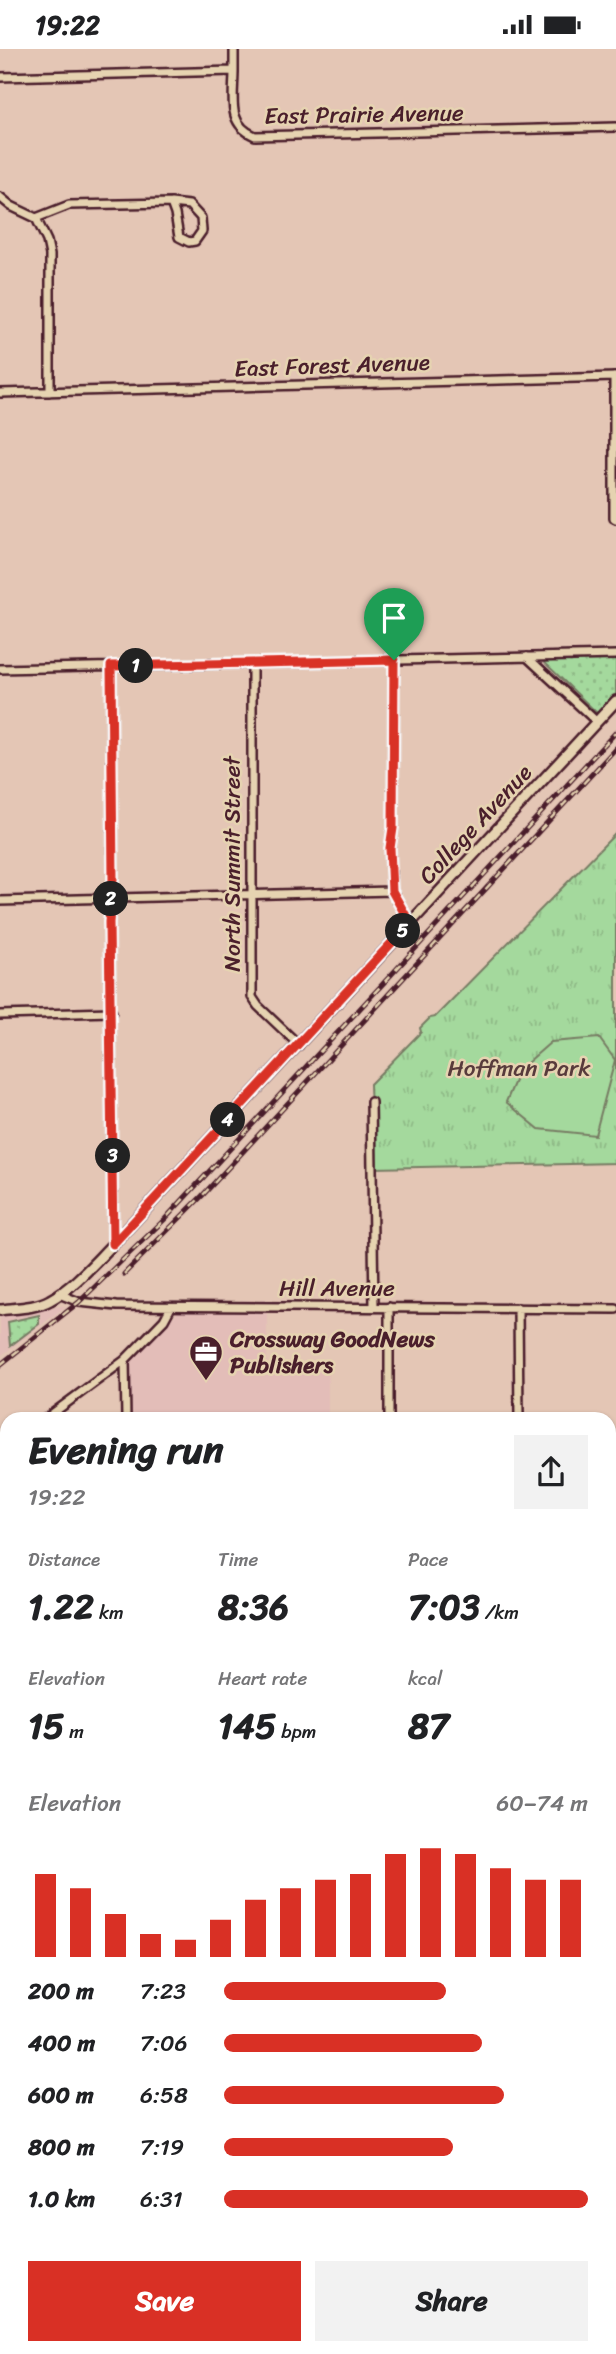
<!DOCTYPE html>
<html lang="en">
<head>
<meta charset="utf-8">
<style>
	body { margin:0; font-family:Sriracha,sans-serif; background:#f2f2f2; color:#202124; height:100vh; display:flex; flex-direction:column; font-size:26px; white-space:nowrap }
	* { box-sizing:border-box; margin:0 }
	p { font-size:23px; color:#757577 }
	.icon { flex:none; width:38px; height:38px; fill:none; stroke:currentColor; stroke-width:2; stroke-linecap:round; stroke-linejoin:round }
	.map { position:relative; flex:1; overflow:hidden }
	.side { position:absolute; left:0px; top:1363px; width:616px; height:943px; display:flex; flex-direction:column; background:#fff; border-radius:21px 21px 0 0; box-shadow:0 2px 5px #0004 }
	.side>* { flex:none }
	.pin { position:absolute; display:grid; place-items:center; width:60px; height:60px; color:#fff; margin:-72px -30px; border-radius:50% 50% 50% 0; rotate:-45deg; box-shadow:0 0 7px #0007 }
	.pin .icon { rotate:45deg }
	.km { position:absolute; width:35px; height:35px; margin:-18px; border-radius:50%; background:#222; color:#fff; font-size:19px; line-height:35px; text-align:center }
	.round { display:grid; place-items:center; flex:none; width:74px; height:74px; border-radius:0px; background:#f2f2f2 }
	.overview { display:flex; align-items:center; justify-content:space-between; height:119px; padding:0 28px }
	h1 { font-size:38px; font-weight:700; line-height:52px }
	.figures { display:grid; grid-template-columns:repeat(3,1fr); gap:10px; height:119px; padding:7px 28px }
	.figures div { display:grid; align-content:center }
	.figures b { font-size:35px; font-weight:700 }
	.figures small { font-size:19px; font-weight:400 }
	.figures p { font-size:19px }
	.chart { height:196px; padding:14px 28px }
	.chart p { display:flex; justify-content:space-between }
	.chart svg { width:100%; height:126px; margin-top:7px; stroke:#d93025; stroke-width:6 }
	.button { display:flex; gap:14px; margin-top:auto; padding:14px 28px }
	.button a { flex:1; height:80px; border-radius:0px; background:#d93025; color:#fff; font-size:28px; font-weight:700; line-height:80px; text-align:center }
	.button a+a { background:#f2f2f2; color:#202124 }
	ul { padding:0 28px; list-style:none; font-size:23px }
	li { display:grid; grid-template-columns:112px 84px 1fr; align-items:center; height:52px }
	li i { height:18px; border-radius:9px; background:#d93025 }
	.status { display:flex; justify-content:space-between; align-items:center; height:49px; padding:0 35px; background:#fff; direction:ltr }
	.status svg { height:19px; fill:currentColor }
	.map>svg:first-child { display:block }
	.built { fill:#e3bdb8 }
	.grass { fill:url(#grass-dots); stroke:#777c64; stroke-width:2 }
	.park { fill:url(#park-tufts); stroke:#777c64; stroke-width:2 }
	.pitch { fill:#a4d99d; stroke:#777c64; stroke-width:2 }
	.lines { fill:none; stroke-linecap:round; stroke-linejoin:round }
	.minor-casing { stroke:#4a1f2b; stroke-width:12 }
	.tertiary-casing { stroke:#4a1f2b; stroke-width:14 }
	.minor { stroke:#e6d3b1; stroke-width:7 }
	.tertiary { stroke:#e6d3b1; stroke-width:9 }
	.rail-casing { stroke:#4a1f2b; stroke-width:5 }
	.rail { stroke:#e6d3b1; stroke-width:2.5; stroke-dasharray:8; stroke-linecap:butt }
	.route-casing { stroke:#fff; stroke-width:14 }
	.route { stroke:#d93025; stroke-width:9 }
	.labels { text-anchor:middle; stroke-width:5; stroke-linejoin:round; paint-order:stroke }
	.street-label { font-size:23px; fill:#4a1f2b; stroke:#e6d3b1 }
	.park-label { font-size:23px; fill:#583b3c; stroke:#e6d3b1 }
	.poi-label { font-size:23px; font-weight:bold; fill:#4a1f2b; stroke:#e6d3b1; text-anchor:start }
</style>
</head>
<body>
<div class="status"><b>19:22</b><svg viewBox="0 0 49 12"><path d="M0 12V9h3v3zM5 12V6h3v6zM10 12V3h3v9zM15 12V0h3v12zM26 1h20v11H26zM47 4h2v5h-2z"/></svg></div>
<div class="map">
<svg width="616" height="2305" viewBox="0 0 616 2305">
	<defs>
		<pattern id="grass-dots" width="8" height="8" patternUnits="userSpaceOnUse" patternTransform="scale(1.75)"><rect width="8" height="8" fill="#a4d99d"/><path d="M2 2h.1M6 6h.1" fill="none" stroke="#8fba87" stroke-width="1.8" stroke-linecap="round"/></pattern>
		<pattern id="park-tufts" width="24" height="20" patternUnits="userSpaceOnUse" patternTransform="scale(1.75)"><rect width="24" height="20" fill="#a4d99d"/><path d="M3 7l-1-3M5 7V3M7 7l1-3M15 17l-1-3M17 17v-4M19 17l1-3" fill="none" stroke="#8fba87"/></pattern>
	</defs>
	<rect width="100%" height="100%" fill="#e4c6b5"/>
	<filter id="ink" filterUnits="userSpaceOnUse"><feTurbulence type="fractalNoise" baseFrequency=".0143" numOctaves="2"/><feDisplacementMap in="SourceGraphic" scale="14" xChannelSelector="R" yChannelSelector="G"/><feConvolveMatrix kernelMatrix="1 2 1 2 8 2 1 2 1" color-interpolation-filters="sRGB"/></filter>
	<g filter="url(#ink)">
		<path class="built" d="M66,1257L9,1301L0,1307V1265L36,1259Z
			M180,1261H267V1316H328V1370H129L128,1312Z"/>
		<path class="grass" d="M616,608V647L599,666L541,610Z
			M39,1266V1275L10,1297L8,1273Z"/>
		<path class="park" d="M616,784V1114L373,1119L370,1035L421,983L420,979L430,969L435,968Z"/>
		<path class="pitch" d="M599,989L615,1011L595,1086L539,1080L506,1053L520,1020L551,993Z"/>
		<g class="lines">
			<g class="minor-casing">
				<path id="minor" d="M234,22V0
					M0,28L234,22C234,49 226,75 255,87L616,78
					M0,148L11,157L36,169L47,192L50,206V343
					M36,169L69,156L171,154L175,165L179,188L189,193L195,192L202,182L201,169L189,156L171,154
					M614,328V469L616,470
					M0,344L616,328
					M527,608L597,673
					M394,611L393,779L390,799L392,842L410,874
					M252,614V948L258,957L299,996
					M111,617L113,830L109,873L113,1195
					M0,620L616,606
					M0,852L392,842
					M0,966L112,963
					M371,1053L374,1258
					M59,1245L79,1253L117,1257L616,1260
					M389,1258V1370
					M518,1259L519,1370
					M125,1311L126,1370
					M45,1370L125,1311L164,1271L171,1258
					M0,1402L7,1397
					M609,1660L616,1659
					M0,1666L7,1664
					M609,1808H616
					M0,1857L7,1867
					M609,1946H616
					M609,2103H616
					M0,2121H7
					M0,2259H7
					M609,2261L616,2260
					M109,2300V2305
					M237,2300V2305
					M376,2300V2305
					M520,2300L521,2305"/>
			</g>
			<g class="tertiary-casing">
				<path id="tertiary" d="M0,1261C16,1259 36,1259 50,1251C74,1238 94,1214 113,1195L616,652"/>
			</g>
			<use href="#minor" class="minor"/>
			<use href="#tertiary" class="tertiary"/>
			<g class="rail-casing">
				<path id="rail" d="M124,1225L202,1147L616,699
					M0,1316L79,1253L165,1170L616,683"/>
			</g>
			<use href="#rail" class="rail"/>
		</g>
	</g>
	<g class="lines" filter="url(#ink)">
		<g class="route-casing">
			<path id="route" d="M394,611L393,779L390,799L392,842L410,874L113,1195L109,873L113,830L111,617Z"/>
		</g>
		<use href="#route" class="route"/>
	</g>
	<defs>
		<g id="office-pin" transform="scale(1.75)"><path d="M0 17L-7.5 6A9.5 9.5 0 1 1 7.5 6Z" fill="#4a1f2b" stroke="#e6d3b1"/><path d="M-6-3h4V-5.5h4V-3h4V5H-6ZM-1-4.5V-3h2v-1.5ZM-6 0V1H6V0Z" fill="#fff"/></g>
	</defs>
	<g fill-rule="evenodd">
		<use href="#office-pin" x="206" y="1303"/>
	</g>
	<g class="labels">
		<g class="street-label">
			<text transform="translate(364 65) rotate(-1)" y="8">East Prairie Avenue</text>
			<text transform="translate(332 316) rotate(-2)" y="8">East Forest Avenue</text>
			<text transform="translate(475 775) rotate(-47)" y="8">College Avenue</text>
			<text transform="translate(232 815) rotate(-90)" y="8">North Summit Street</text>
			<text x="337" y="1247">Hill Avenue</text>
		</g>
		<g class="park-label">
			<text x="519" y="1027">Hoffman Park</text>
		</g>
		<g class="poi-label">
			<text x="230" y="1298">Crossway GoodNews<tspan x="230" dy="26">Publishers</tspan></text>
		</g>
	</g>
</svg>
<div class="pin" style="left:394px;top:611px;background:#1e9e55"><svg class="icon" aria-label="arrive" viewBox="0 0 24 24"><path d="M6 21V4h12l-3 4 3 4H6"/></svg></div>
<b class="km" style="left:136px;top:617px">1</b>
<b class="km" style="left:111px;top:850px">2</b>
<b class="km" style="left:113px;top:1107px">3</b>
<b class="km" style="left:228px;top:1071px">4</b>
<b class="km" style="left:403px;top:882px">5</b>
<section class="side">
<div class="overview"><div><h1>Evening run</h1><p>19:22</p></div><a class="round"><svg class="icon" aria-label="share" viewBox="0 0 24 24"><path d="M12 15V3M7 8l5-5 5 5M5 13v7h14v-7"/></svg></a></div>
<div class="figures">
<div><p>Distance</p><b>1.22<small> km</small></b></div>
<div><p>Time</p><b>8:36</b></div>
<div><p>Pace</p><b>7:03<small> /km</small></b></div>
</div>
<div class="figures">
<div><p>Elevation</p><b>15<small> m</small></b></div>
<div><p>Heart rate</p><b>145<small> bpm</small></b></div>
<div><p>kcal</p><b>87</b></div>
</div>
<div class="chart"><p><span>Elevation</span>60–74 m</p>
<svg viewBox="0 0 160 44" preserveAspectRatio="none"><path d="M5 44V15M15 44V20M25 44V29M35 44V36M45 44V38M55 44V31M65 44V24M75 44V20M85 44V17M95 44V15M105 44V8M115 44V6M125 44V8M135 44V13M145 44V17M155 44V17"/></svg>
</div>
<ul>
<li><b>200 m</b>7:23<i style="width:61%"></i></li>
<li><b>400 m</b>7:06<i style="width:71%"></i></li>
<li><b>600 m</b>6:58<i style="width:77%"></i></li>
<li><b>800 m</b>7:19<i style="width:63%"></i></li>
<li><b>1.0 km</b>6:31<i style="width:100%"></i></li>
</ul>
<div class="button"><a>Save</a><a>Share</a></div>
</section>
</div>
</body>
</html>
